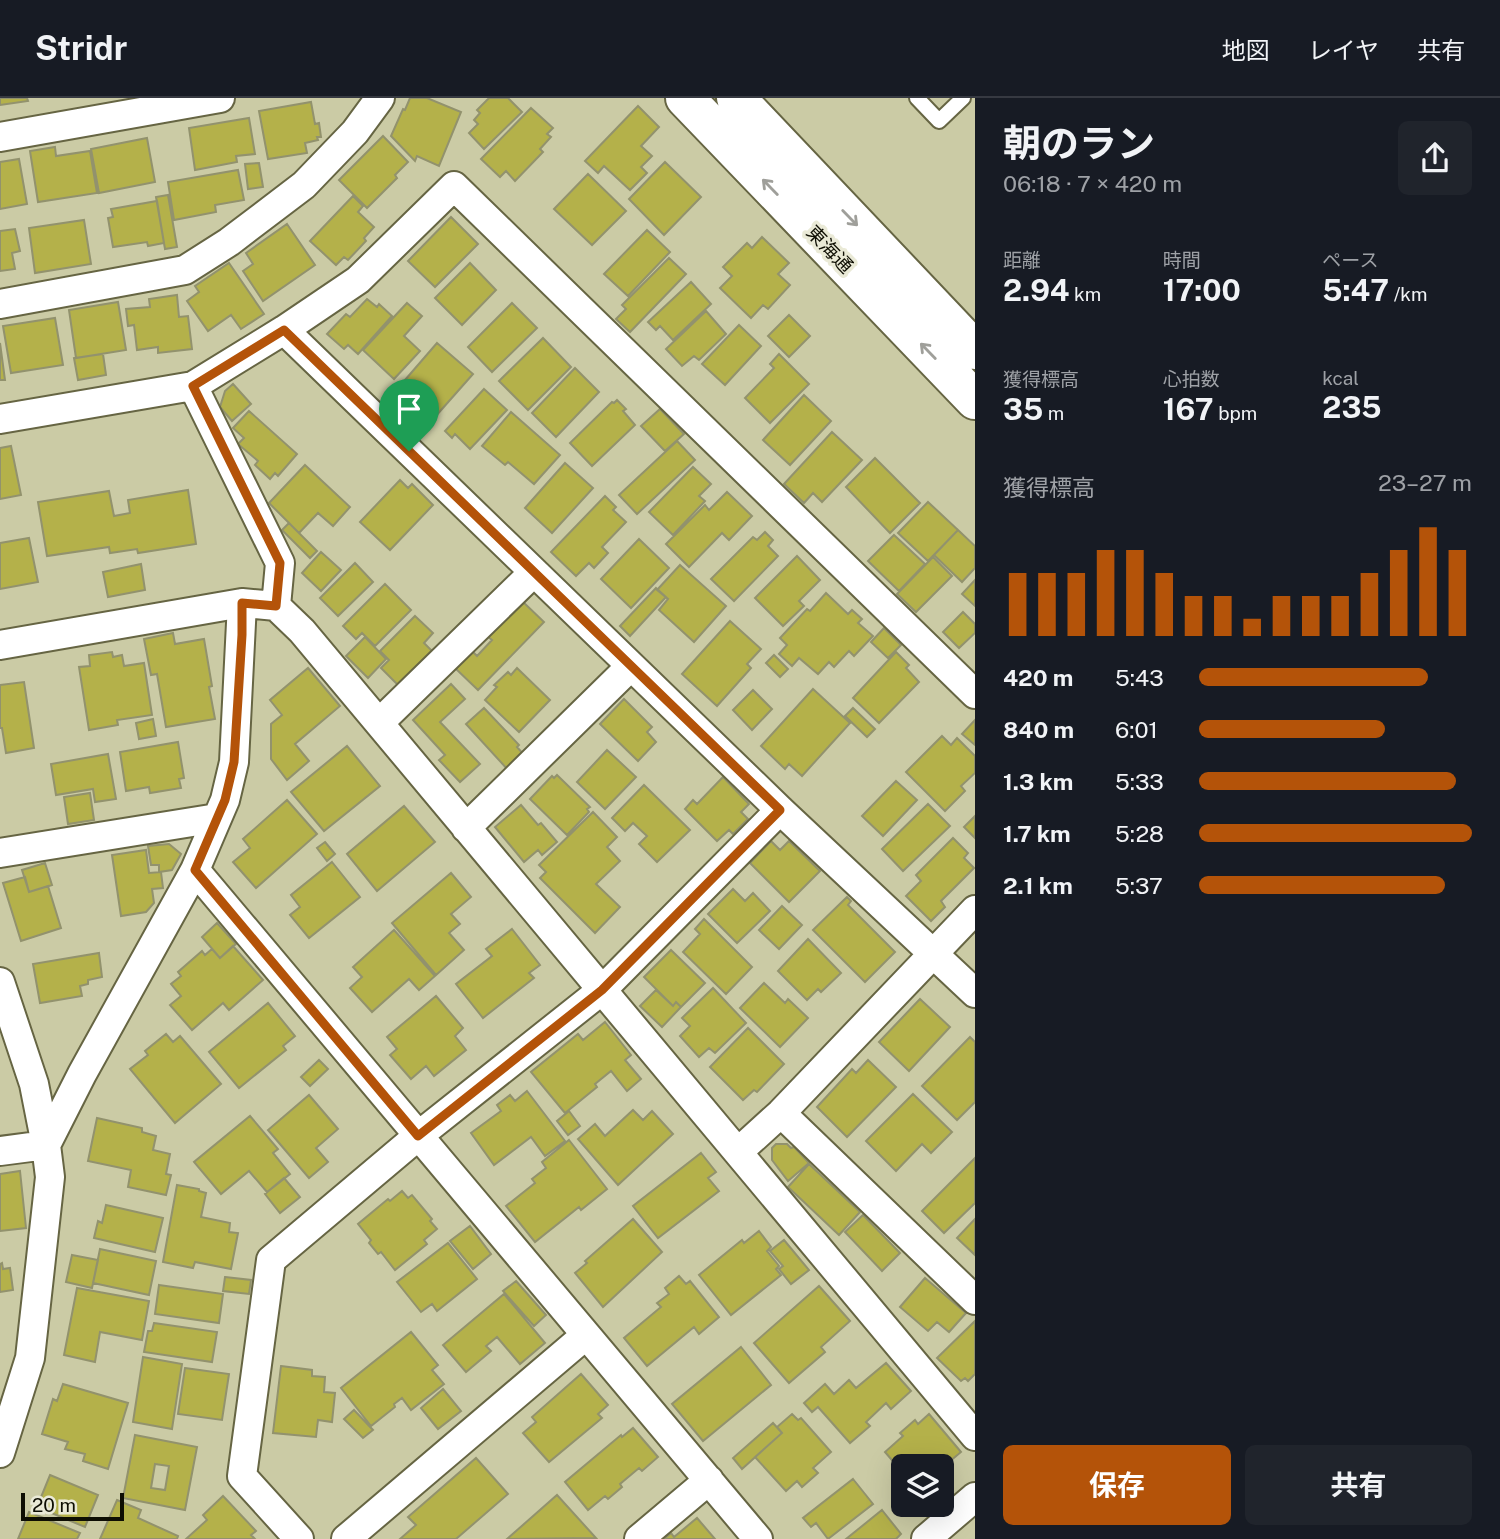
<!DOCTYPE html>
<html lang="ja">
<head>
<meta charset="utf-8">
<style>
	body { margin:0; font-family:"Public Sans","Noto Sans JP",sans-serif; background:#20242c; color:#f1f3f6; height:100vh; display:flex; flex-direction:column; font-size:26px; white-space:nowrap }
	* { box-sizing:border-box; margin:0 }
	p { font-size:23px; color:#9ea1a6 }
	.icon { flex:none; width:38px; height:38px; fill:none; stroke:currentColor; stroke-width:2; stroke-linecap:round; stroke-linejoin:round }
	.map { position:relative; flex:1; overflow:hidden }
	.drawer { display:flex; flex-direction:column; background:#171b24; width:525px }
	.drawer>* { flex:none }
	.buttons { position:absolute; left:891px; top:1356px; display:grid; gap:14px }
	.buttons a { display:grid; place-items:center; width:63px; height:63px; border-radius:10px; background:#171b24; box-shadow:0 7px 28px #0002; font-size:35px }
	.scale { position:absolute; left:21px; bottom:18px; width:103px; box-sizing:border-box; padding-left:7px; border:4px solid #0e0e03; border-top:0; font-size:19px; line-height:24px; white-space:nowrap; color:#0e0e03; -webkit-text-stroke:5px #eaead7; paint-order:stroke }
	.pin { position:absolute; display:grid; place-items:center; width:60px; height:60px; color:#fff; margin:-72px -30px; border-radius:50% 50% 50% 0; rotate:-45deg; box-shadow:0 0 7px #0007 }
	.pin .icon { rotate:45deg }
	.round { display:grid; place-items:center; flex:none; width:74px; height:74px; border-radius:10px; background:#20242c }
	.overview { display:flex; align-items:center; justify-content:space-between; height:119px; padding:0 28px }
	h1 { font-size:38px; font-weight:700; line-height:52px }
	.stats { display:grid; grid-template-columns:repeat(3,1fr); gap:10px; height:119px; padding:7px 28px }
	.stats div { display:grid; align-content:center }
	.stats b { font-size:30px; font-weight:700 }
	.stats small { font-size:19px; font-weight:400 }
	.stats p { font-size:19px }
	.chart { height:196px; padding:14px 28px }
	.chart p { display:flex; justify-content:space-between }
	.chart svg { width:100%; height:126px; margin-top:7px; stroke:#b45309; stroke-width:6 }
	.primary-button { display:flex; gap:14px; margin-top:auto; padding:14px 28px }
	.primary-button a { flex:1; height:80px; border-radius:10px; background:#b45309; color:#fff; font-size:28px; font-weight:700; line-height:80px; text-align:center }
	.primary-button a+a { background:#20242c; color:#f1f3f6 }
	ul { padding:0 28px; list-style:none; font-size:23px }
	li { display:grid; grid-template-columns:112px 84px 1fr; align-items:center; height:52px }
	li i { height:18px; border-radius:9px; background:#b45309 }
	header { display:flex; align-items:center; gap:42px; box-sizing:border-box; height:98px; padding:0 35px; background:#171b24; border-bottom:2px solid #363941 }
	header strong { font-size:33px }
	nav { display:flex; gap:38px; margin-inline-start:auto; font-size:24px }
	main { display:flex; flex:1; min-height:0 }
	.map>svg:first-child { display:block }
	.building { fill:#b4b14a; stroke:#92926d; stroke-width:2; fill-rule:evenodd }
	.lines { fill:none; stroke-linecap:round; stroke-linejoin:round }
	.lane-casing { stroke:#666543; stroke-width:18 }
	.street-casing { stroke:#666543; stroke-width:32 }
	.primary-casing { stroke:#666543; stroke-width:42 }
	.lane { stroke:#fff; stroke-width:14 }
	.street { stroke:#fff; stroke-width:28 }
	.primary { stroke:#fff; stroke-width:38 }
	.oneway { stroke:#9f9f9a }
	.route-casing { stroke:#fff; stroke-width:14 }
	.route { stroke:#b45309; stroke-width:9 }
	.labels { text-anchor:middle; stroke-width:7; stroke-linejoin:round; paint-order:stroke }
	.street-label { font-size:19px; fill:#0e0e03; stroke:#eaead7 }
</style>
</head>
<body>
<header>
<strong>Stridr</strong>
<nav><a>地図</a><a>レイヤ</a><a>共有</a></nav>
</header>
<main>
<div class="map">
<svg width="975" height="1441" viewBox="0 0 975 1441">
	<rect width="100%" height="100%" fill="#cbcba5"/>
	<path class="building" d="M0,0H27L28,3L0,7Z
		M410,0H427L461,14L439,68L417,58L415,63L391,38L403,11L405,12Z
		M489,0H508L522,14L484,51L469,35L478,26L474,22L480,15L477,12Z
		M311,4L315,26L319,25L321,39H317L318,42L305,45L307,55L268,61L259,13Z
		M638,8L659,29L641,48L652,58L641,69L647,75L630,92L604,68L598,75L585,63Z
		M531,10L553,30L547,36L551,39L540,51L543,54L515,83L506,73L500,79L481,61Z
		M249,20L255,56L236,58L237,64L195,72L189,30Z
		M383,38L408,64L395,77L397,80L367,110L339,82Z
		M147,40L155,84L99,95L91,51Z
		M55,49L56,58L90,53L97,95L38,104L30,53Z
		M19,61L27,106L0,111V64Z
		M665,64L701,99L664,137L629,101Z
		M259,65L263,89L248,91L245,66Z
		M238,72L244,102L215,107L216,114L174,122L168,84Z
		M588,76L626,113L592,147L554,111Z
		M168,97L177,149L165,151L156,99Z
		M353,98L363,108L358,114L374,129L364,140L366,143L348,162L344,159L336,167L310,143Z
		M157,103L164,145L148,148L147,144L113,149L108,120L113,119L111,111Z
		M451,119L478,146L435,189L408,163Z
		M84,122L91,166L35,175L29,130Z
		M287,126L315,167L263,203L243,173L253,166L246,155Z
		M15,131L20,153L12,155L15,171L0,173V133Z
		M647,132L670,154L628,198L604,176Z
		M762,139L789,165L778,176L790,187L768,211L763,207L751,220L720,190L732,178L723,169L747,145L752,150Z
		M669,160L686,176L630,234L616,221L626,211L622,207Z
		M229,165L264,216L241,231L231,217L208,233L187,203L199,194L195,188Z
		M470,165L496,192L462,227L435,200Z
		M691,184L711,206L673,242L660,228L656,232L648,224Z
		M177,197L179,219L188,218L192,251L158,255V249L137,252L134,227L128,228L126,211L150,209L149,201Z
		M367,201L377,209L379,206L392,218L358,256L348,247L344,251L327,236L346,216L350,219Z
		M118,204L126,252L76,260L69,212Z
		M407,205L422,218L404,238L420,253L394,281L363,252Z
		M512,205L537,230L492,274L468,249Z
		M706,213L726,236L699,262L694,258L682,268L666,251Z
		M789,217L810,238L789,259L768,238Z
		M55,220L63,267L11,275L3,228Z
		M739,227L761,248L725,287L702,266Z
		M543,240L571,269L528,312L499,283Z
		M0,245L5,282H0Z
		M437,245L473,276L427,328L392,297Z
		M103,256L106,277L78,282L74,260Z
		M779,256L809,286L770,325L745,300L774,270L770,266Z
		M575,270L599,294L556,339L532,315Z
		M233,286L251,306L232,323L220,309L225,293Z
		M484,291L507,312L470,351L455,336L452,340L445,333Z
		M804,297L831,323L790,367L763,342Z
		M617,302L626,311L623,313L635,327L592,368L570,345L612,304L614,305Z
		M660,311L684,336L665,353L641,328Z
		M249,313L297,356L278,378L275,375L270,381L255,367L258,363L238,346L244,340L233,330Z
		M511,314L560,357L534,386L508,364L505,367L482,348Z
		M832,334L862,362L822,404L813,395L804,405L784,386Z
		M677,343L695,362L637,416L619,397Z
		M11,348L21,397L0,401V350Z
		M875,360L920,405L890,435L846,389Z
		M565,365L593,390L552,435L525,410Z
		M305,367L350,409L333,428L318,415L299,435L269,405Z
		M693,369L711,386L699,398L705,403L673,437L649,414Z
		M400,382L408,390L412,386L433,407L390,452L360,424Z
		M188,392L196,446L138,455L137,451L110,455L109,449L47,458L38,404L109,393L114,418L130,415L128,402Z
		M727,394L752,418L729,442L722,435L689,469L666,446L705,407L709,412Z
		M605,398L616,409L613,412L626,424L602,449L608,455L594,470L589,465L576,478L551,454Z
		M928,404L958,432L928,463L898,435Z
		M289,425L317,453L310,460L282,432Z
		M958,432L975,448V470L962,484L934,457Z
		M765,434L773,442L768,448L778,458L734,503L711,481L753,439L757,442Z
		M894,437L925,466L899,493L868,463Z
		M29,440L38,484L0,491V445Z
		M639,441L669,470L631,510L601,481Z
		M321,454L341,472L321,493L302,475Z
		M797,458L820,482L799,503L804,508L783,528L755,500Z
		M933,459L952,478L916,514L897,496Z
		M355,465L373,484L338,518L320,500Z
		M141,466L145,492L108,499L103,474Z
		M680,467L726,508L694,544L659,512L668,501L657,492Z
		M975,482V508L962,496Z
		M385,486L411,512L375,548L362,535L356,541L343,528Z
		M656,490L666,499L630,538L620,528Z
		M826,495L848,516L852,512L862,521L858,525L873,538L854,558L849,553L834,569L829,564L818,576L799,560L792,568L779,556L787,547L780,540L807,511L810,513Z
		M521,502L544,524L478,592L455,570L472,553L477,558L492,542L487,538Z
		M963,514L975,526V535L959,550L943,534Z
		M415,518L433,535L424,545L432,553L398,587L381,570L389,562L380,553Z
		M730,523L761,551L747,566L751,570L717,608L682,576Z
		M884,530L901,547L888,560L871,544Z
		M173,535L175,546L204,541L212,588L209,589L215,621L166,629L157,576L151,577L144,541Z
		M365,539L386,561L368,580L346,558Z
		M112,554L113,559L122,557L124,568L144,565L152,617L117,622L118,627L89,632L79,569L90,568L89,557Z
		M896,554L909,567L906,570L919,584L879,625L853,600Z
		M774,557L788,571L780,579L766,565Z
		M308,570L340,608L295,646L309,663L287,682L271,661V626L282,617L270,602Z
		M517,570L550,602L519,634L485,602L497,589L494,587L508,574L511,577Z
		M24,584L34,650L6,655L2,630H0V587Z
		M451,586L465,601L440,624L480,666L460,684L439,662L445,657L413,622Z
		M813,591L850,625L802,678L789,666L785,671L761,648Z
		M753,592L772,611L752,632L733,612Z
		M624,601L652,629L647,634L656,644L638,663L600,626Z
		M484,610L519,647L517,649L525,658L509,673L466,626Z
		M853,610L875,631L867,639L845,618Z
		M153,621L156,638L139,641L136,625Z
		M975,622V647L962,636Z
		M942,638L951,647L957,640L975,658V675L961,688L965,693L945,713L906,674Z
		M178,644L184,680L179,681L181,690L150,695L149,689L126,693L120,654Z
		M347,648L380,688L324,733L291,694Z
		M607,652L636,679L605,711L577,684Z
		M108,656L116,701L95,704L93,691L56,697L51,666Z
		M557,677L590,709L587,711L589,714L567,737L530,701L552,678L554,680Z
		M723,679L749,706L741,714L748,721L733,736L729,732L717,743L685,711L693,702L697,706Z
		M896,683L917,702L883,738L862,718Z
		M644,687L690,732L657,764L639,746L647,738L633,725L625,733L612,720Z
		M90,695L94,722L68,726L64,699Z
		M287,702L317,736L256,790L233,764L250,750L243,741Z
		M928,706L950,728L903,773L882,751Z
		M521,707L538,727L541,725L557,744L542,757L538,752L524,764L495,729Z
		M404,708L435,744L377,793L347,756Z
		M593,714L617,739L607,749L620,763L596,786L620,809L595,835L540,780L546,774L539,767Z
		M975,718V740L964,729Z
		M953,740L968,755L964,760L974,770L941,803L945,809L931,823L906,798L921,783L916,777Z
		M771,743L780,752L789,743L820,773L789,804L750,765Z
		M325,744L335,756L327,763L317,750Z
		M169,746L181,756L172,772L159,774V767H151L148,748Z
		M146,752L149,775L161,774L163,790L152,791L154,805L146,814L121,818L112,757Z
		M332,764L360,799L309,840L290,817L300,809L291,797Z
		M45,765L52,787L29,794L22,772Z
		M451,775L471,799L451,816L460,826L449,835L464,852L436,877L392,825Z
		M25,779L29,794L48,788L61,830L21,843L3,785Z
		M733,791L745,803L753,795L770,813L737,845L708,816Z
		M847,799L851,803L848,807L895,854L865,884L813,832Z
		M782,808L802,827L779,851L759,832Z
		M704,821L752,869L726,896L683,854L700,836L695,831Z
		M217,825L236,846L220,860L202,839Z
		M512,831L540,867L529,875L534,880L483,920L456,886L492,858L486,851Z
		M394,832L435,878L419,892L409,881L372,914L350,890L362,879L353,869Z
		M808,841L841,875L821,894L818,891L807,902L778,873Z
		M233,848L263,882L229,912L223,905L192,932L170,907L181,898L171,886L181,878L178,874L202,853L205,857L212,851L220,860Z
		M671,852L705,885L681,909L676,904L673,908L644,879Z
		M99,855L102,879L88,882V886L80,888L82,898L40,905L33,866Z
		M764,885L785,905L788,901L808,920L780,949L740,910Z
		M713,890L746,925L715,955L709,950L699,959L680,938L690,928L682,920Z
		M656,892L673,908L676,904L681,909L662,929L640,908Z
		M436,898L463,930L455,938L466,952L434,978L426,968L411,981L390,957L397,951L387,939Z
		M920,901L950,929L909,973L879,944Z
		M268,905L295,938L283,948L286,952L239,990L209,954Z
		M605,924L631,957L625,962L641,981L627,993L611,973L595,986L597,989L565,1015L531,974L578,936L583,942Z
		M748,930L784,966L757,994L754,992L743,1002L710,969Z
		M166,936L173,944L180,938L221,986L175,1025L130,971L148,957L145,953Z
		M970,939L975,944V1004L957,1022L922,988Z
		M319,962L328,971L310,988L301,979Z
		M868,962L896,989L847,1039L817,1009L852,971L856,975Z
		M527,993L565,1043L545,1058L531,1039L494,1067L471,1035L501,1013L497,1007L510,997L515,1003Z
		M913,996L952,1034L931,1055L922,1046L896,1073L866,1043Z
		M309,997L338,1031L316,1050L328,1064L309,1080L268,1032Z
		M633,1012L643,1022L652,1013L673,1036L618,1087L578,1041L595,1026L605,1038Z
		M569,1013L580,1028L568,1037L557,1023Z
		M250,1018L278,1051L273,1055L290,1076L267,1094L249,1073L221,1096L194,1064Z
		M97,1020L142,1030V1034L156,1038L153,1052L170,1056L166,1076L171,1077L166,1097L128,1089L131,1072L88,1063Z
		M569,1042L607,1091L581,1112L579,1109L535,1144L506,1108L535,1085L532,1081L546,1070L542,1064Z
		M776,1046H787L791,1050L794,1049L809,1065L788,1083L772,1062V1050Z
		M701,1055L716,1074L708,1080L719,1093L658,1140L633,1108Z
		M975,1060V1105L944,1135L922,1113Z
		M809,1066L860,1114L839,1137L788,1089Z
		M20,1073L26,1130L0,1133V1076Z
		M284,1080L300,1099L280,1115L265,1096Z
		M177,1087L199,1091V1093L206,1095L201,1119L230,1125L229,1134L238,1135L231,1171L195,1164L193,1170L163,1164Z
		M402,1093L408,1100L412,1097L432,1121L430,1123L437,1131L424,1142L427,1146L395,1172L381,1154L378,1156L369,1145L371,1142L358,1126L388,1101L390,1103Z
		M106,1107L163,1120L155,1154L94,1140L98,1123L102,1125Z
		M863,1117L900,1155L882,1173L845,1134Z
		M633,1121L662,1154L603,1209L575,1175L587,1165L585,1163Z
		M975,1121V1157L957,1140Z
		M470,1128L491,1156L473,1171L450,1143Z
		M759,1133L771,1149L767,1153L779,1168L776,1171L781,1177L731,1217L699,1177L742,1142L744,1145Z
		M784,1142L809,1172L791,1186L779,1171L783,1168L770,1153Z
		M448,1145L477,1181L437,1213L432,1206L421,1214L397,1184Z
		M100,1151L156,1163L149,1197L93,1185Z
		M72,1157L98,1162L92,1190L66,1184Z
		M2,1165L3,1171L10,1170L13,1192L0,1194V1166Z
		M679,1178L686,1186L690,1183L719,1219L699,1236L694,1229L647,1268L624,1240L661,1209L657,1205L669,1196L665,1190Z
		M225,1179L251,1182L249,1196L223,1193Z
		M925,1180L966,1215L949,1234L937,1224L928,1233L900,1209Z
		M516,1183L546,1217L534,1228L503,1193Z
		M159,1187L223,1196L219,1225L155,1216Z
		M819,1188L850,1223L821,1249L825,1254L789,1285L754,1245Z
		M77,1190L149,1203L142,1242L100,1234L95,1264L64,1257Z
		M504,1196L545,1245L520,1266L497,1239L486,1248L491,1253L466,1274L443,1247Z
		M975,1223V1276L968,1283L965,1280L961,1283L937,1260Z
		M154,1225L217,1234L212,1264L144,1254L148,1233H152Z
		M411,1234L438,1267L432,1272L444,1286L411,1312L402,1300L394,1306L395,1309L371,1328L341,1290Z
		M741,1249L771,1287L703,1343L672,1306Z
		M143,1259L182,1266L172,1331L133,1324Z
		M886,1265L911,1293L891,1311L886,1305L866,1324L870,1328L850,1345L818,1309L812,1314L804,1305L825,1286L834,1296L849,1282L856,1290Z
		M281,1268L312,1272V1278L325,1279L324,1294L335,1295L332,1324L318,1322L316,1339L273,1335Z
		M185,1270L229,1276L222,1322L178,1316Z
		M581,1276L608,1307L598,1316L602,1320L549,1364L523,1335L536,1324L532,1319Z
		M63,1286L128,1305L108,1371L83,1363L85,1356L65,1351L68,1344L42,1336L53,1301L57,1303Z
		M443,1291L461,1313L438,1331L421,1310Z
		M354,1312L373,1332L363,1340L344,1321Z
		M792,1316L798,1322L801,1320L831,1354L813,1370L818,1375L802,1389L797,1383L786,1393L755,1359L782,1335L777,1329Z
		M929,1316L961,1354L942,1370L903,1368V1375L885,1354L903,1338L900,1335L915,1322L918,1326Z
		M773,1325L782,1335L742,1371L733,1360Z
		M633,1330L658,1359L642,1373L639,1370L620,1386L622,1389L608,1401L605,1398L588,1412L565,1384L621,1337L622,1339Z
		M135,1337L197,1349L185,1412L123,1400ZM155,1366L169,1368L165,1392L151,1390Z
		M476,1360L508,1396L456,1441H400L416,1427L408,1419Z
		M50,1377L98,1397L85,1429L37,1409Z
		M853,1381L873,1406L828,1441L816,1425L811,1429L803,1420Z
		M557,1397L596,1440L507,1441Z
		M223,1398L256,1433L251,1437L255,1441H186L207,1422L203,1417Z
		M117,1402L141,1412L138,1420L178,1438L177,1441H100Z
		M882,1412L901,1436L896,1441H846Z
		M29,1414L80,1435L77,1441H18Z
		M697,1420L715,1441H664L671,1435L674,1439Z"/>
	<g class="lines">
		<g class="lane-casing">
			<path id="lane" d="M917,0L939,23L963,0"/>
		</g>
		<g class="street-casing">
			<path id="street" d="M0,39L220,0
				M0,206L185,172L229,144L304,87L355,34L380,0
				M284,232L780,712L975,895
				M193,288L280,465L276,508
				M0,321L193,288L284,232L358,182L454,88L975,596
				M0,547L242,505L276,508L302,533L975,1338
				M379,625L534,474
				M466,730L631,568
				M0,755L217,720
				M195,772L758,1441
				M0,884L34,986L46,1047L50,1079L30,1260L0,1355
				M781,1015L975,1202
				M0,1053L46,1047L82,976L195,772L225,702L234,664L242,505
				M738,1054L781,1015L975,812
				M299,1441L242,1378L271,1162L418,1038L602,892L780,712
				M346,1441L586,1237
				M639,1441L709,1382
				M926,1441L975,1399"/>
		</g>
		<g class="primary-casing">
			<path id="primary" d="M685,0L975,302
				M736,0L975,252"/>
		</g>
		<use href="#lane" class="lane"/>
		<use href="#street" class="street"/>
		<use href="#primary" class="primary"/>
	</g>
	<defs><path id="oneway-shaft" d="M-6 0H5M1.5-3L5.5 0L1.5 3" fill="none" stroke-width="1.6" stroke-linecap="round" stroke-linejoin="round" transform="scale(1.75)"/></defs>
	<g class="oneway">
		<use href="#oneway-shaft" transform="translate(770 89) rotate(-134)"/>
		<use href="#oneway-shaft" transform="translate(850 120) rotate(46)"/>
		<use href="#oneway-shaft" transform="translate(928 253) rotate(-134)"/>
	</g>
	<g class="lines">
		<g class="route-casing">
			<path id="route" d="M284,232L780,712L602,892L418,1038L195,772L225,702L234,664L242,537V505L276,508L280,465L193,288Z"/>
		</g>
		<use href="#route" class="route"/>
	</g>
	<g class="labels">
		<g class="street-label">
			<text transform="translate(830 151) rotate(46)" y="7">東海通</text>
		</g>
	</g>
</svg>
<div class="buttons">
<a><svg class="icon" aria-label="layers" viewBox="0 0 24 24"><path d="M12 4l9 5-9 5-9-5zM3 14l9 5 9-5"/></svg></a>
</div>
<div class="scale">20 m</div>
<div class="pin" style="left:409px;top:353px;background:#1e9e55"><svg class="icon" aria-label="arrive" viewBox="0 0 24 24"><path d="M6 21V4h12l-3 4 3 4H6"/></svg></div>
</div>
<section class="drawer">
<div class="overview"><div><h1>朝のラン</h1><p>06:18 · 7 × 420 m</p></div><a class="round"><svg class="icon" aria-label="share" viewBox="0 0 24 24"><path d="M12 15V3M7 8l5-5 5 5M5 13v7h14v-7"/></svg></a></div>
<div class="stats">
<div><p>距離</p><b>2.94<small> km</small></b></div>
<div><p>時間</p><b>17:00</b></div>
<div><p>ペース</p><b>5:47<small> /km</small></b></div>
</div>
<div class="stats">
<div><p>獲得標高</p><b>35<small> m</small></b></div>
<div><p>心拍数</p><b>167<small> bpm</small></b></div>
<div><p>kcal</p><b>235</b></div>
</div>
<div class="chart"><p><span>獲得標高</span>23–27 m</p>
<svg viewBox="0 0 160 44" preserveAspectRatio="none"><path d="M5 44V22M15 44V22M25 44V22M35 44V14M45 44V14M55 44V22M65 44V30M75 44V30M85 44V38M95 44V30M105 44V30M115 44V30M125 44V22M135 44V14M145 44V6M155 44V14"/></svg>
</div>
<ul>
<li><b>420 m</b>5:43<i style="width:84%"></i></li>
<li><b>840 m</b>6:01<i style="width:68%"></i></li>
<li><b>1.3 km</b>5:33<i style="width:94%"></i></li>
<li><b>1.7 km</b>5:28<i style="width:100%"></i></li>
<li><b>2.1 km</b>5:37<i style="width:90%"></i></li>
</ul>
<div class="primary-button"><a>保存</a><a>共有</a></div>
</section>
</main>
</body>
</html>
